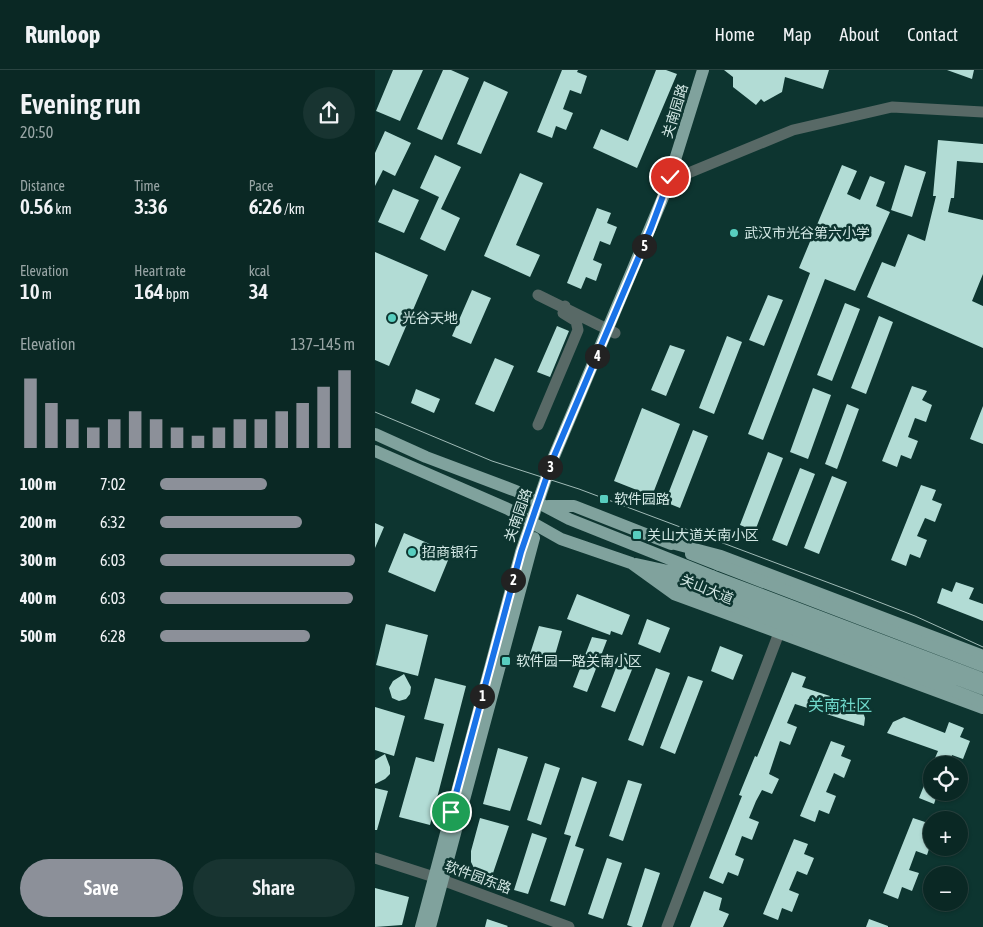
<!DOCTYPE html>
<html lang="en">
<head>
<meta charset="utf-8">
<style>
	body { margin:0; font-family:"Asap Condensed","Noto Sans SC",sans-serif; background:#183431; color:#f1f3f6; height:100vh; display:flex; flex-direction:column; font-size:19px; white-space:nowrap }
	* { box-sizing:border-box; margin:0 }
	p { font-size:16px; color:#99a6a6 }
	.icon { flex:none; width:28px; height:28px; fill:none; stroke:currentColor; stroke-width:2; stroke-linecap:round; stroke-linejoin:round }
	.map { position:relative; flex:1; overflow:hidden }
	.side { display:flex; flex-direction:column; background:#0a2824; width:375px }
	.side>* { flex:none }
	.buttons { position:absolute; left:548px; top:686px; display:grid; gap:10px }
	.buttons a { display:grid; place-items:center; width:45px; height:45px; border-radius:50%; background:#0a2824; box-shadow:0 1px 4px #0004,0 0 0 1px #2a4441; font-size:25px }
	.pin { position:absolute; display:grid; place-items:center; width:42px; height:42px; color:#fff; margin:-21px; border:2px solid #fff; border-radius:50%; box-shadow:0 1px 5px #0007 }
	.km { position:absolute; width:25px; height:25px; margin:-12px; border-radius:50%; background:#222; color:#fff; font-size:14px; line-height:25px; text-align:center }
	.round { display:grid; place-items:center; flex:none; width:52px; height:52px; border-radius:26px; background:#183431 }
	.head { display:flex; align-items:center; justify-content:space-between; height:85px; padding:0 20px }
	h1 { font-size:28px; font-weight:600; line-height:38px }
	.metrics { display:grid; grid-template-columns:repeat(3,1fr); gap:8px; height:85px; padding:5px 20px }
	.metrics div { display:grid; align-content:center }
	.metrics b { font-size:21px; font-weight:600 }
	.metrics small { font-size:14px; font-weight:400 }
	.metrics p { font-size:14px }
	.chart { height:140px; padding:10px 20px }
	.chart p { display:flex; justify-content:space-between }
	.chart svg { width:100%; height:90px; margin-top:5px; stroke:#8c9099; stroke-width:6 }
	.cta { display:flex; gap:10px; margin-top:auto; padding:10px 20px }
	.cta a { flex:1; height:58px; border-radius:30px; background:#8c9099; color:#fff; font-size:20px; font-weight:600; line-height:58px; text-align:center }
	.cta a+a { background:#183431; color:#f1f3f6 }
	ul { padding:0 20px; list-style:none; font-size:16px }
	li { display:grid; grid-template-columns:80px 60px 1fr; align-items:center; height:38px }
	li i { height:12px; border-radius:6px; background:#8c9099 }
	header { display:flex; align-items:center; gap:30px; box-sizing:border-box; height:70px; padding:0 25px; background:#0a2824; border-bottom:1px solid #2a4441 }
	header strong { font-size:24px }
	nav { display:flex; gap:28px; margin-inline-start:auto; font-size:18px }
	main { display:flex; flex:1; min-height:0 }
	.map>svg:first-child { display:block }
	.building { fill:#b2dcd5 }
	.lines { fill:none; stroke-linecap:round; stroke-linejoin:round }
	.minor { stroke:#586966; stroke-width:11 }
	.major { stroke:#80a29d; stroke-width:12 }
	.tram { stroke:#a1bbb7; stroke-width:1 }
	.major-bridge { stroke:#80a29d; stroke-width:12 }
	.route-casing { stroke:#fff; stroke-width:10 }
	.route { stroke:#1a73e8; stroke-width:6 }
	.poi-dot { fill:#58cebf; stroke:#0d3530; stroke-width:2 }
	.labels { text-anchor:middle; stroke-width:5; stroke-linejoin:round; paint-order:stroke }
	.street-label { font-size:14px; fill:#d3e8e5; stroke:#0d3530 }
	.poi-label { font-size:14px; fill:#d3e8e5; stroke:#0d3530; text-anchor:start }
	.quarter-label { font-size:16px; fill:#70d9cb; stroke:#0d3530 }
</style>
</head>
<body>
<header>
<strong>Runloop</strong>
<nav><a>Home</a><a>Map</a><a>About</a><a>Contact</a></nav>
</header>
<main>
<section class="side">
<div class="head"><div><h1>Evening run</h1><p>20:50</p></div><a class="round"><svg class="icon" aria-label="share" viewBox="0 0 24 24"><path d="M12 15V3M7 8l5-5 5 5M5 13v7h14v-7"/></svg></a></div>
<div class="metrics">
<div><p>Distance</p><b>0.56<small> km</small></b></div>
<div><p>Time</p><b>3:36</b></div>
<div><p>Pace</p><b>6:26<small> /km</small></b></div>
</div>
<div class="metrics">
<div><p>Elevation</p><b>10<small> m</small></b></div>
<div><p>Heart rate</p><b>164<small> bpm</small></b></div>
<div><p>kcal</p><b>34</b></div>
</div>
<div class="chart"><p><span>Elevation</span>137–145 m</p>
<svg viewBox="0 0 160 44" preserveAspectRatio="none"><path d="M5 44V10M15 44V22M25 44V30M35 44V34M45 44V30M55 44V26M65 44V30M75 44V34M85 44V38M95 44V34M105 44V30M115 44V30M125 44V26M135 44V22M145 44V14M155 44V6"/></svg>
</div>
<ul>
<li><b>100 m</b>7:02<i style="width:55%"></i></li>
<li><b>200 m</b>6:32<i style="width:73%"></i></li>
<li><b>300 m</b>6:03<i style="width:100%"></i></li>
<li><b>400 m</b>6:03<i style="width:99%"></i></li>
<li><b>500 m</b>6:28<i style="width:77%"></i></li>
</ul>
<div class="cta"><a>Save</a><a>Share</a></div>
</section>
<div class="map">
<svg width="608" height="857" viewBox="0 0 608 857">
	<rect width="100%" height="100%" fill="#0d3530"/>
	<path class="building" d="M18,0H48L25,51L1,41Z
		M68,0H76L94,8L67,70L42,59Z
		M187,0H203L202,2L212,6L206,24L195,20L188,39L198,43L191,60L181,56L177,68L162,62Z
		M281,0H291L302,4L262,98L218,78L226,59L253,71Z
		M349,0H454L448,19L410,7L407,22L389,32L386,29L381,35L358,17V7Z
		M572,0H599L597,9Z
		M109,11L133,22L106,84L82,74Z
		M10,61L36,73L20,106L8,100L0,116V83Z
		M563,70L608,74V93L582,91L579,128H576L573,142L608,150V204L597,231L608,236V278L492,227L507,192L520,197L533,164L550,171L561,126H558Z
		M60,85L86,97L66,139L85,148L70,181L45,169L64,127L45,118Z
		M467,95L482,101L472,124L485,130L495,106L510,112L501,136L515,142L480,221L450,209L388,370L373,364L435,203L424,198Z
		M530,95L551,102L537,147L516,140Z
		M145,103L168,113L141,175L165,185L155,207L109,186Z
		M18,119L44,130L29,163L3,152Z
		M222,138L236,143L232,153L242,157L235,175L225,171L218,190L227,194L221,211L211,207L206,219L192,213Z
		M0,182L53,205L14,296L0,290Z
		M97,220L116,228L96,274L77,266Z
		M393,225L408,230L389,276L374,270Z
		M470,233L485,239L457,311L442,305Z
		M504,246L518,252L491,324L476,318Z
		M182,256L194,261L175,307L162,302Z
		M352,266L367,272L339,344L324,338Z
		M295,275L310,280L291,326L276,320Z
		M120,288L139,296L119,342L100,334Z
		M537,316L552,321L547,330L557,335L551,352L540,348L533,367L543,371L536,389L526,385L522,397L507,391Z
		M438,318L456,325L433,389L415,382Z
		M41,319L65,329L59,343L36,333Z
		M472,334L484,339L462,399L450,394Z
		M608,336V374L595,369Z
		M267,338L305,354L277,426L239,411Z
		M318,360L333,366L305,438L290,432Z
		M393,382L408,388L380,461L365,455Z
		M425,398L440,404L412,476L397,470Z
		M457,406L472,412L444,484L429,478Z
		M546,415L561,420L557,430L567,434L560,452L550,448L542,466L552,470L545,488L535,484L531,496L516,490Z
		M0,453L9,457L0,478Z
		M29,463L76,483L60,522L13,502Z
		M581,512L599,518L594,529L608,534V551L562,533L567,518L577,522Z
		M202,524L255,545L247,565L236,561L235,565L192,549Z
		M272,549L295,558L285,583L263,574Z
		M11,554L53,565L43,606L1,595Z
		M164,556L187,561L178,592L154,587Z
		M217,567L232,570L212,622L198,617Z
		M345,576L368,585L358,610L336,601Z
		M247,582L262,587L240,642L226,637Z
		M281,598L295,603L268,676L253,670Z
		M417,602L431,607L427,617L483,635L487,639L490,648L489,656L420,634L412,653L422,657L415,675L405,671L394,704L404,709L397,724L387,720L381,731L374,748L384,752L377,770L367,766L360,785L369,789L363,806L353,802L348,814L334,808L367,726L364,725L380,686L382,687Z
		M29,604L36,617L35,624L31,629L24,631L17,628L14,618L18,611Z
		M313,606L328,611L300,684L285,678Z
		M60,608L91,616L55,755L24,747L41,687L59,692L69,654L49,649Z
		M0,637L30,646L19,686L0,680Z
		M529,647L570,663L574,652L589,658L585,667L595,671L588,689L577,685L574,695H557L563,681L512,663L518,652Z
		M456,671L470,676L466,686L476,690L469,708L459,703L451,722L461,726L454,744L444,740L440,752L425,746Z
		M123,678L153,687L135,741L108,734Z
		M10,684L15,697V704L10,709L0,714V690Z
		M170,693L185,698L166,755L152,750Z
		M556,698V722H563L559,734L544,728Z
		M207,707L222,712L200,776L209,779L190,836L175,831L196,766L189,764Z
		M253,710L267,714L248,771L234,766Z
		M0,718L13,721L2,760H0Z
		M105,748L134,756L116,809L102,804L96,792V781Z
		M538,748L553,753L548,763L556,766V773L552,785L541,781L534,800L544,803L537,821L527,817L523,829L508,823Z
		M157,763L172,768L153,824L139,820Z
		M419,769L433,774L429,784L439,788L432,805L422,801L414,820L424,824L417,842L407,838L403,850L388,844Z
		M232,788L247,793L228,849L213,844Z
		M270,798L285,803L267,857H258L252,855Z
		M0,818L34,827L27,855L0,857Z
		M329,821L347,828L344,840L354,844L348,857H315Z
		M112,849L133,856L132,857H110Z
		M494,849L513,856V857H491Z"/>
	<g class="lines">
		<path class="minor" d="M294,111L418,60L517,37L608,42
			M163,225L240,263
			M163,355L203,260L201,251L188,243L190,236
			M0,788L59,807L194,857
			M292,857L407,555"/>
		<path class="major" d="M0,364L51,387L141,421L194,449L337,506
			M0,381L133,439L186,469L256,493L299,524L608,638
			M173,436H199L296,474
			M289,471L346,486L608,586
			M316,484L344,495
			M261,494L307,504L334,515
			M284,506L330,525
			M46,857L146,482L177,391L289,125L328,0
			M55,857L159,468"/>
		<path class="tram" d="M0,342L117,391L204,419L473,520L540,546L608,577"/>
		<path class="major-bridge" d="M344,495L608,596
			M337,506L608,609
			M334,515L608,619
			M330,525L608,632"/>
	</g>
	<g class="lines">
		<g class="route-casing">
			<path id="route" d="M76,742L146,482L177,391L276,158L295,107"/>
		</g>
		<use href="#route" class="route"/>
	</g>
	<g class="poi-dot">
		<circle cx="359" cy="163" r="5"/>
		<circle cx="17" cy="248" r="5"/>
		<rect x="224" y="424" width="10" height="10" rx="2.5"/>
		<rect x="257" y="460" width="10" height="10" rx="2.5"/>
		<circle cx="37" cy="482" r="5"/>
		<rect x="126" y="586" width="10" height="10" rx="2.5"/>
	</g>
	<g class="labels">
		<g class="street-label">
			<text transform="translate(300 41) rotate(-73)" y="5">关南园路</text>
			<text transform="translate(143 445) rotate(-71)" y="5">关南园路</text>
			<text transform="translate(332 519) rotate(22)" y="5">关山大道</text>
			<text transform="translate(103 807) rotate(20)" y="5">软件园东路</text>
		</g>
		<g class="poi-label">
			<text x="369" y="168">武汉市光谷第六小学</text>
			<text x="27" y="253">光谷天地</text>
			<text x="239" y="434">软件园路</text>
			<text x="272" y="470">关山大道关南小区</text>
			<text x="47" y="487">招商银行</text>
			<text x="141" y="596">软件园一路关南小区</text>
		</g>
		<g class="quarter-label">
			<text x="465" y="641">关南社区</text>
		</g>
	</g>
</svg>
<div class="buttons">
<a><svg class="icon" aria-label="locate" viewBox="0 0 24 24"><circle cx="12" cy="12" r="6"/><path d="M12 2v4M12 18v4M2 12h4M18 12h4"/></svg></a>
<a>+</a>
<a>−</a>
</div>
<div class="pin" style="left:76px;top:742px;background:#1e9e55"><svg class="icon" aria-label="arrive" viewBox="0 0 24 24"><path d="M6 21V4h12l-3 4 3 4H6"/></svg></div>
<div class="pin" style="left:295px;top:107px;background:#d93025"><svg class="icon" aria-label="check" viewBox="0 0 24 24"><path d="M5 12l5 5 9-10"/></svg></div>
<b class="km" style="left:107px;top:626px">1</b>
<b class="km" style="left:138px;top:510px">2</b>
<b class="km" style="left:175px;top:397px">3</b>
<b class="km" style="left:222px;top:286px">4</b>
<b class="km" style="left:269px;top:176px">5</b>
</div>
</main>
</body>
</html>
